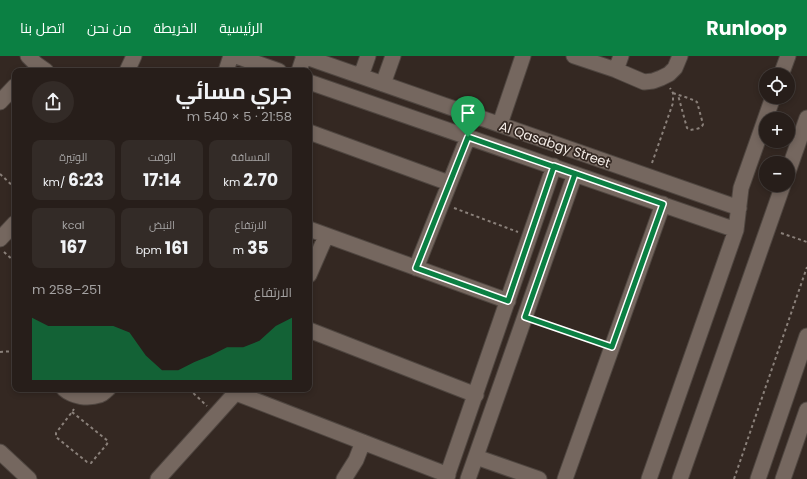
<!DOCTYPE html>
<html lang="ar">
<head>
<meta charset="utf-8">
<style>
	body { margin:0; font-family:Poppins,Cairo,sans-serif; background:#332b27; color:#f1f3f6; direction:rtl; height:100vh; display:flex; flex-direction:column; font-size:15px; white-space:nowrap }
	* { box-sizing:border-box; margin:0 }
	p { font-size:13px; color:#a4a2a2 }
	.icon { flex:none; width:22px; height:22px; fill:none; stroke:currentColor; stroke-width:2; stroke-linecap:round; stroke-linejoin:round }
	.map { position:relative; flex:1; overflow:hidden; direction:ltr }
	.details { position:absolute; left:12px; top:12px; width:300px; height:324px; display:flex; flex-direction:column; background:#271e1a; border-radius:8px; box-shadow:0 2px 6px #0003,0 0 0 1px #433c39; direction:rtl }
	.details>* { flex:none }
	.fabs { position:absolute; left:759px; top:12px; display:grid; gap:8px }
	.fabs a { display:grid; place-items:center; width:36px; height:36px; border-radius:50%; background:#271e1a; box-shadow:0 2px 6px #0003,0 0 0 1px #433c39; font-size:20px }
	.pin { position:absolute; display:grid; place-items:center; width:34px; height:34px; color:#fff; margin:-41px -17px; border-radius:50% 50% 50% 0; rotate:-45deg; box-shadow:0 0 4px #0007 }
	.pin .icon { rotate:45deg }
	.round { display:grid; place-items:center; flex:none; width:42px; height:42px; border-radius:21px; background:#332b27 }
	.headline { display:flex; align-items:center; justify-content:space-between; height:68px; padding:0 20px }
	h1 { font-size:22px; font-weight:700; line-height:30px }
	.stats { display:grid; grid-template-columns:repeat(3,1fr); gap:6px; height:68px; padding:4px 20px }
	.stats div { display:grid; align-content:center; border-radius:8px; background:#332b27; text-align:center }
	.stats b { font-size:17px; font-weight:700 }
	.stats small { font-size:11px; font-weight:400 }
	.stats p { font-size:11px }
	.chart { height:112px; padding:8px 20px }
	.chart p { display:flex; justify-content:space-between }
	.chart svg { width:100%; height:72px; margin-top:4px; fill:#0b8043; opacity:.7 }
	header { display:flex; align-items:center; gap:24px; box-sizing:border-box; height:56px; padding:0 20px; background:#0b8043; color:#fff }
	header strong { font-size:19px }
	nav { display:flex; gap:22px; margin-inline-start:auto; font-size:14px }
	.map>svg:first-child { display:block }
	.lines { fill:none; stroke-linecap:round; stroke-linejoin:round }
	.minor-casing { stroke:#4f4640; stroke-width:17 }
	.path { stroke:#8a807a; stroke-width:2; stroke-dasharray:3 3; stroke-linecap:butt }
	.minor { stroke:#75675f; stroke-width:15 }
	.route-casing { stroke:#fff; stroke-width:8 }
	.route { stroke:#0b8043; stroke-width:5 }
	.labels { text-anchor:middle; stroke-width:3.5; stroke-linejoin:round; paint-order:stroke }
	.street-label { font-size:13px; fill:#f4ece7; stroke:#342822 }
</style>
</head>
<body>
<header>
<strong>Runloop</strong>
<nav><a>الرئيسية</a><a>الخريطة</a><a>من نحن</a><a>اتصل بنا</a></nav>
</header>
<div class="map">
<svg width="807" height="423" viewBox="0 0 807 423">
	<rect width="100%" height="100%" fill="#342822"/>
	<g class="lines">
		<g class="minor-casing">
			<path id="minor" d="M28,0L36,8L46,15
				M236,0L279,15
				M303,0L739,152
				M574,0L616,14L644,26L653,25L661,22L669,18L675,12L680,0
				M616,14L621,0
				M127,15L134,0
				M226,15L231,0
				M299,15L304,0
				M781,19L788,0
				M361,20L368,0
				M309,26L736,174
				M383,28L393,0
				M0,46L15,30
				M500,68L523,0
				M309,76L449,127
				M788,116L807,62
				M309,173L508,245
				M0,183L15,167
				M416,212L468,81
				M309,219L326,180
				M309,274L476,339
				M64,333C73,341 88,343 100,339C103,338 105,335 108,333
				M236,337L448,419
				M0,396L29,423
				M476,401L539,423
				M158,423L239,333
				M344,423L356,404L363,386
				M446,423L554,110
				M468,423L575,118
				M565,423L663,148
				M649,423L736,174L741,132L773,41
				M680,423L783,129
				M758,423L807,280
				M783,423L807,354"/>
		</g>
		<path class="path" d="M673,37C681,40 690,42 697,46L703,68C702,73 695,73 690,74L687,72L678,39
			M652,107L673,47V37L670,32
			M0,118L15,132
			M454,152L518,176
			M781,177L807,186
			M4,196L15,206
			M537,265L599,286
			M0,296L15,295
			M189,333L207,350
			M72,356L108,385L107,388L91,407L87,406L56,381V377L72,356L74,353
			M734,423L807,211"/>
		<use href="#minor" class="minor"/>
	</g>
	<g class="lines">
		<g class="route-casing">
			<path id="route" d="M468,81L416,212L508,245L554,110L663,148L612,291L525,261L575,118L468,81"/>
		</g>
		<use href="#route" class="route"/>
	</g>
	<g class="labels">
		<g class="street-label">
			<text transform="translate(555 88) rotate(19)" y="5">Al Qasabgy Street</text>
		</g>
	</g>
</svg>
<div class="fabs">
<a><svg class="icon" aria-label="locate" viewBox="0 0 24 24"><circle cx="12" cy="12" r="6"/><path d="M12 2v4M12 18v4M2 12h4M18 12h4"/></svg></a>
<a>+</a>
<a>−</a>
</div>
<div class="pin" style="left:468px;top:81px;background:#1e9e55"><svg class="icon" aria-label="arrive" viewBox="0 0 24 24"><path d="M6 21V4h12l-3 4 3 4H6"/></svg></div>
<section class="details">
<div class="headline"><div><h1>جري مسائي</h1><p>21:58 · 5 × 540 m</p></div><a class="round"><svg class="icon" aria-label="share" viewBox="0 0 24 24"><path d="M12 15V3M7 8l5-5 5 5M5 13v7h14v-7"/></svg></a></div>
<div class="stats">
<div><p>المسافة</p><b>2.70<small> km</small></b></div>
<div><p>الوقت</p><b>17:14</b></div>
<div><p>الوتيرة</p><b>6:23<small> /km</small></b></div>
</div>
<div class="stats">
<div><p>الارتفاع</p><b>35<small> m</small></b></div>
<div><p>النبض</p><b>161<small> bpm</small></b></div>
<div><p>kcal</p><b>167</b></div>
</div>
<div class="chart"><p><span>الارتفاع</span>251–258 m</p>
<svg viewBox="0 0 160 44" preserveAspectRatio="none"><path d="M0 44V6L10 11L20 11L30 11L40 11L50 11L60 15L70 29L80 38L90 38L100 33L110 29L120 24L130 24L140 20L150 11L160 6V44z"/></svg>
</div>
</section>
</div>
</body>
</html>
